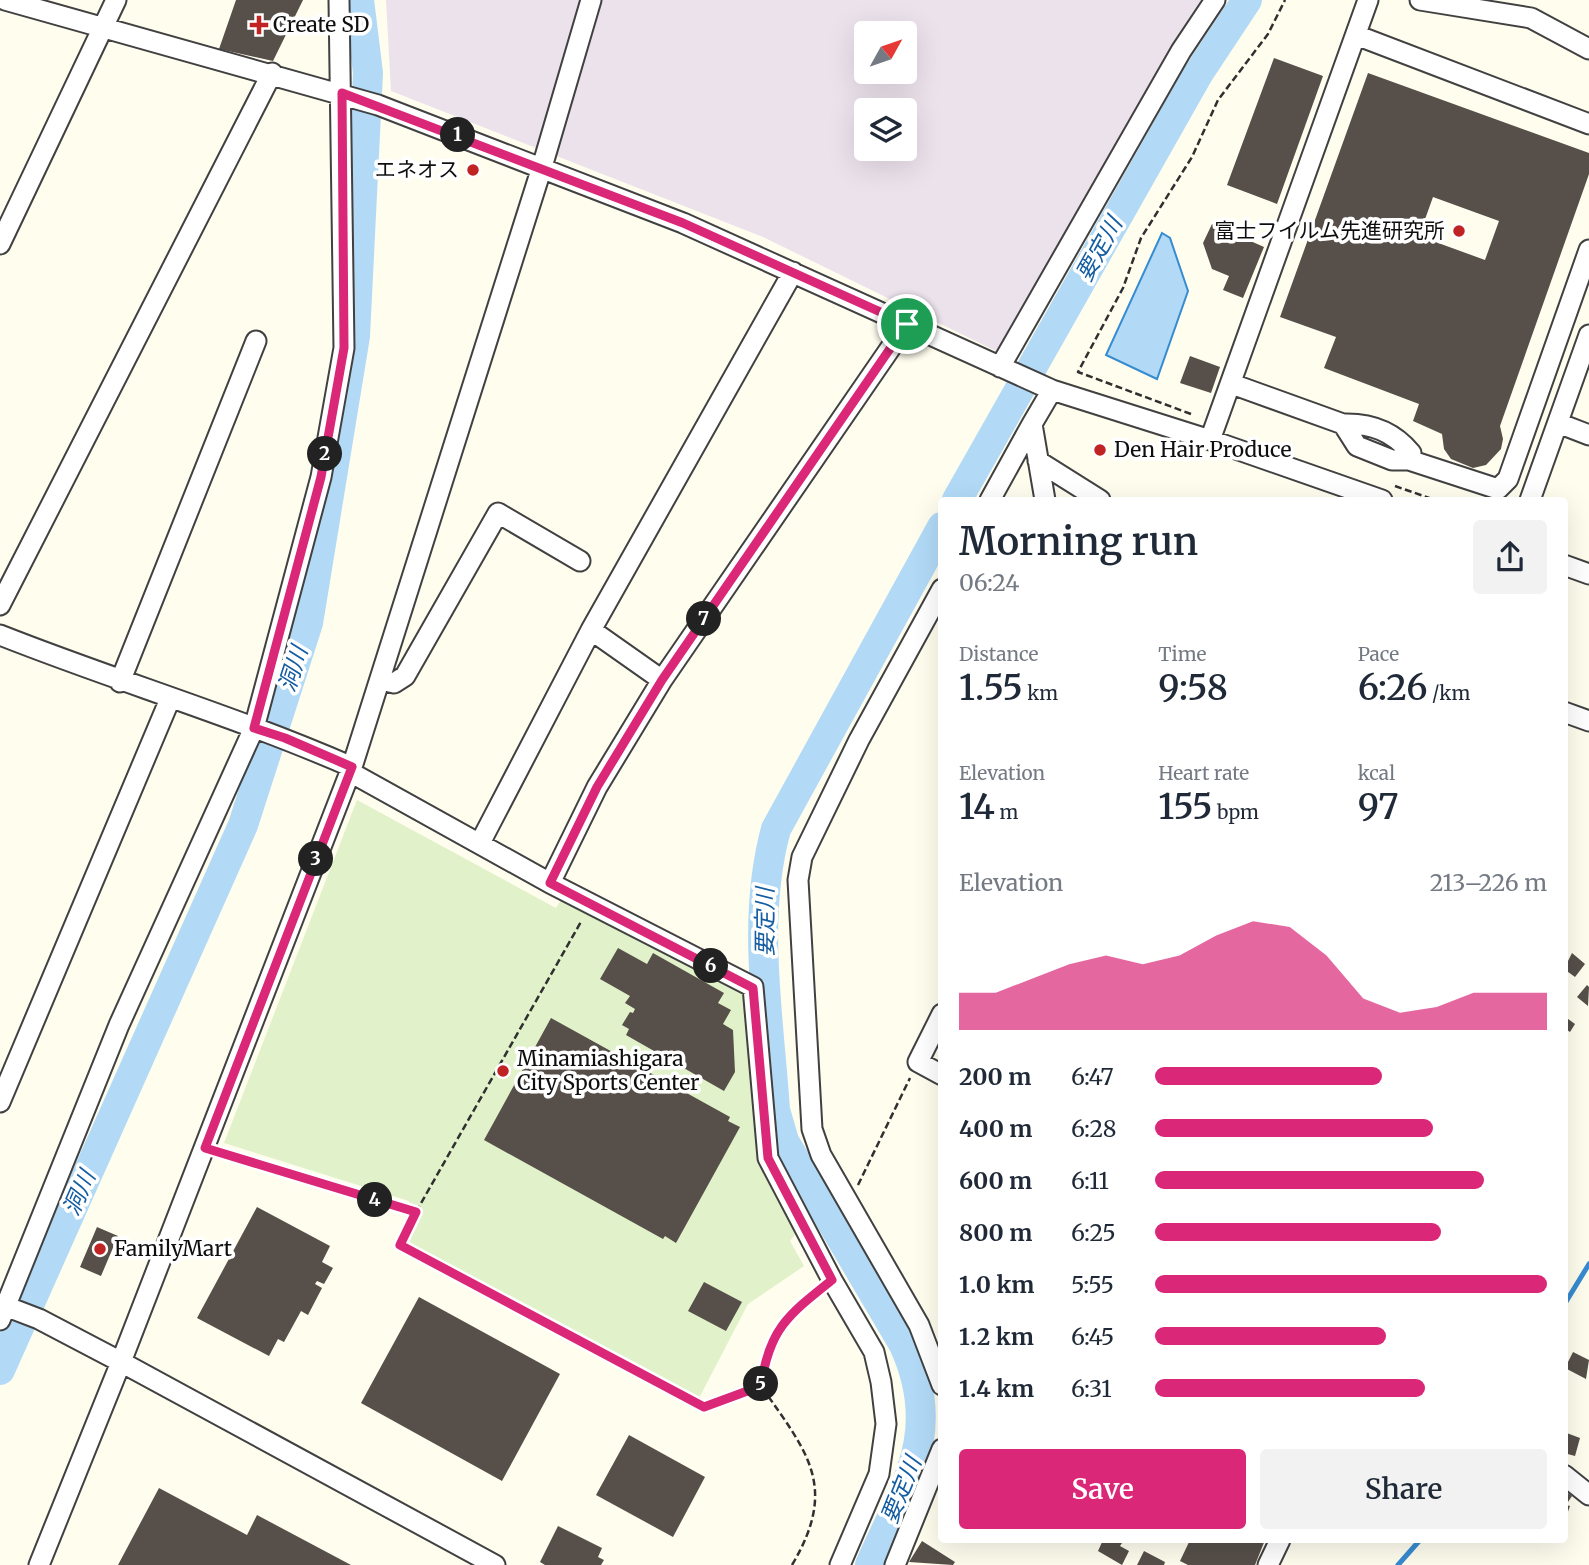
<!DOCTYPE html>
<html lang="en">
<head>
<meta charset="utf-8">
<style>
	body { margin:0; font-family:Merriweather,"Noto Sans JP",serif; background:#f2f2f3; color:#1f2937; height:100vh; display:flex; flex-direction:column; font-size:26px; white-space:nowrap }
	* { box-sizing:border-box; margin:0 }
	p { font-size:23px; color:#747a83 }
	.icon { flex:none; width:38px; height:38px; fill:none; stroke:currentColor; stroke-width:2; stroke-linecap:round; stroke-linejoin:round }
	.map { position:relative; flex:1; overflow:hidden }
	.sheet { position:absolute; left:938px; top:497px; width:630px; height:1046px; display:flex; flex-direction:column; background:#fff; border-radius:7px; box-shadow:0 7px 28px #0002 }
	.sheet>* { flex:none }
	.needle { width:46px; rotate:50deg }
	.controls { position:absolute; left:854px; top:21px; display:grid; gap:14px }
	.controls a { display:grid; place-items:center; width:63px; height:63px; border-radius:7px; background:#fff; box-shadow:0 7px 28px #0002; font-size:35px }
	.pin { position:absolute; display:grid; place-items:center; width:60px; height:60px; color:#fff; margin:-30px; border:4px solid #fff; border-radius:50%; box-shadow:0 2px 7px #0007 }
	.km { position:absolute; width:35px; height:35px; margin:-18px; border-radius:50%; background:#222; color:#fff; font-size:19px; line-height:35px; text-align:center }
	.round { display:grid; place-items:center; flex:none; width:74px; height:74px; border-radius:7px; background:#f2f2f3 }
	.headline { display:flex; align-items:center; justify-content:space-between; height:119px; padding:0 21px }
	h1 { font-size:38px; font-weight:600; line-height:52px }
	.stats { display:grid; grid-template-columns:repeat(3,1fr); gap:10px; height:119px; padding:7px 21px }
	.stats div { display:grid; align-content:center }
	.stats b { font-size:35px; font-weight:600 }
	.stats small { font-size:19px; font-weight:400 }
	.stats p { font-size:19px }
	.chart { height:196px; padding:14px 21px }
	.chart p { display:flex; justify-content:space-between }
	.chart svg { width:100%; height:126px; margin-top:7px; fill:#db2777; opacity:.7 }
	.action { display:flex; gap:14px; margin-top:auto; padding:14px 21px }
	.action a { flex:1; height:80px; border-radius:7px; background:#db2777; color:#fff; font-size:28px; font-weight:600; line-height:80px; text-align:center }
	.action a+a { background:#f2f2f3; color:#1f2937 }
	ul { padding:0 21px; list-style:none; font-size:23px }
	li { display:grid; grid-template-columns:112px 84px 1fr; align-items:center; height:52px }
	li i { height:18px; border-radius:9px; background:#db2777 }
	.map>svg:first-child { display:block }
	.industrial { fill:#ece2ec; fill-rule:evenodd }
	.pitch { fill:#e1f1c9 }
	.water { fill:#b2daf7; stroke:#378bd0; stroke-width:2 }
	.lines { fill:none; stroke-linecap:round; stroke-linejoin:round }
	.stream { stroke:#378bd0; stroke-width:5 }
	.river { stroke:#b2daf7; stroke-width:30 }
	.building { fill:#564f4a; fill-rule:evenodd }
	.minor-casing { stroke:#414141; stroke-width:23 }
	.path { stroke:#303030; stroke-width:2.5; stroke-dasharray:7 3.5; stroke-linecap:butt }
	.minor { stroke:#fff; stroke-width:19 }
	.route-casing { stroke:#fff; stroke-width:14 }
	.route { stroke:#db2777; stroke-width:9 }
	.poi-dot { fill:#c02323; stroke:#fff; stroke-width:2.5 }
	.labels { text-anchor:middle; stroke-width:7; stroke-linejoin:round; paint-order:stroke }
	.poi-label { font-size:21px; fill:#0e0e0e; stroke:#fff; text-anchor:start }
	.water-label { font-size:23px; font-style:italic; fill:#145da2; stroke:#fff }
</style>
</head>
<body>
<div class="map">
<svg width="1589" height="1565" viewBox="0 0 1589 1565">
	<rect width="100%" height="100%" fill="#fffdee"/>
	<path class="industrial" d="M386,0H1202L1163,60L1000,353L763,237L391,91ZM866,33H905V72H866ZM866,110H905V149H866Z"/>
	<path class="pitch" d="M357,800L556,908L562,898L750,998C753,1068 746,1147 782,1209L787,1208L798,1230L790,1241L804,1266L748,1304L697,1402L410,1244L409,1201L224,1143Z"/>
	<path class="water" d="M1162,233L1170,238L1188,291L1157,379L1106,355Z"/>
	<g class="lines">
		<path class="stream" d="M1564,1305L1589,1264
			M1398,1565L1420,1540"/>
		<path class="river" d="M957,500L1198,74L1247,0
			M0,1370L243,825L308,623L355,336L368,73L359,0
			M870,1565C905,1485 944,1433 904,1345L784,1141L775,1110C769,1017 751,920 776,829L942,527"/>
	</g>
	<path class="building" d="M236,0H303L273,61L219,49Z
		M1274,58L1323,76L1277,204L1227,185Z
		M1368,73L1589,153V174L1500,426L1503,439L1501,449L1486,465L1473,468L1451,459L1444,449L1442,434L1413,421L1419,404L1324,368L1336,337L1280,317ZM1433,197L1499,221L1485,260L1419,236Z
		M1212,224L1264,247L1243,298L1223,290L1229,276L1212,269L1203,243Z
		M1190,356L1220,367L1211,393L1180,383Z
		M618,948L647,964L653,953L724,993L718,1003L731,1010L723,1024L733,1030L735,1072L724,1091L626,1035L629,1029L622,1025L630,1012L633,1013L635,1009L625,1003L630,996L600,979Z
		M1572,953L1585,964L1575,977L1564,969Z
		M1587,985L1589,987L1588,1006L1577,997Z
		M1564,1016L1575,1024L1570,1032L1564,1028Z
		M551,1018L730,1117L728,1121L740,1127L676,1243L665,1236L663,1239L484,1140Z
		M257,1207L330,1246L322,1262L333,1268L324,1284L317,1281L315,1284L322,1288L308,1315L301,1311L284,1342L278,1339L269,1356L197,1318Z
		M97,1227L118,1236L101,1276L80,1267Z
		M704,1282L742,1302L726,1331L688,1311Z
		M419,1297L560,1374L502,1481L361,1403Z
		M1573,1352L1589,1360L1586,1379L1565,1368Z
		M1564,1432L1580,1438L1575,1456L1564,1453Z
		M629,1435L705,1477L673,1537L596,1495Z
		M159,1488L247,1535L257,1515L351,1565H118Z
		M1564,1490L1572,1496L1566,1505L1570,1506L1565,1520Z
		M558,1526L602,1548L598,1557L604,1560L601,1565H545L540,1562Z
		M1103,1540H1117L1122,1543L1120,1546L1129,1551L1122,1565L1098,1551Z
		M1190,1540H1265L1255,1565H1188L1180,1561Z
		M922,1541L955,1562L953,1565L909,1562Z
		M1144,1551L1165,1562L1164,1565H1137Z"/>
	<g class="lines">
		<g class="minor-casing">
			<path id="minor" d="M5,0L378,105L683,223L1052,390L1210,440L1382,500
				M1420,0L1531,18L1589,49
				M1356,35L1589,124
				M0,244L116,0
				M1000,367L1181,51L1215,0
				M1232,384L1343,424L1357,446L1392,460H1409L1498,489L1508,479L1589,250
				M1558,423L1589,435
				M1343,424C1371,423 1393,431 1411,453L1409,460
				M1210,440L1368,0
				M1038,461L1100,500
				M990,500L1032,424
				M1045,500L1032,424L1052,390
				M1530,500L1589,335
				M1564,565L1589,574
				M942,589L859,740L802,857L798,880L812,1129L821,1155L919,1325L942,1385
				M0,605L272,73
				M591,630L662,680
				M0,635C116,681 238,717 352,767
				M381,680L394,683L405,676L498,513L580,561
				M120,682L256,341
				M1564,712L1589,721
				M350,772L550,883L753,987L768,1158L832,1280L874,1352L881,1382L886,1424L879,1474L840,1565
				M480,843L591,630L793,272
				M550,883L597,787L662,680L907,324
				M942,1014L918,1062L942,1075
				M0,1102L170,699
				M0,1304L39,1319L121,1362L495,1565
				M0,1320L119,1025L254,728L321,477L344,348L339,0
				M1564,1475L1589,1495
				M39,1565L121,1362L352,767L542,167L591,0
				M895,1565L942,1449
				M1268,1565L1280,1540"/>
		</g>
		<path class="path" d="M1191,414L1078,372L1123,288L1141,238L1192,157L1218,100L1268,34L1285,0
			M1395,486L1435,500
			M222,1153L416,1212L400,1246L704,1407L761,1386
			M858,1185L910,1078
			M416,1212L582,920
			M792,1565C839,1486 807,1452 761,1386C768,1337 780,1322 818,1291"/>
		<use href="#minor" class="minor"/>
	</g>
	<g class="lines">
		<g class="route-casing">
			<path id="route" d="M342,93L683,223L907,324L662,680L597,787L550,883L753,988L768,1158L832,1280C788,1315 769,1329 761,1386L704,1407L400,1245L416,1212L205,1148L352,767L285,738L254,728L321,477L344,348Z"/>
		</g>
		<use href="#route" class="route"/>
	</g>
	<g class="poi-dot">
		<path d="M255.5 14.5h7v7h7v7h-7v7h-7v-7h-7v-7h7z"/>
		<circle cx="473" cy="170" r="7"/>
		<circle cx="1459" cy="231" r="7"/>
		<circle cx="1100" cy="450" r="7"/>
		<circle cx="503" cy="1071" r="7"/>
		<circle cx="100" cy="1249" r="7"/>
	</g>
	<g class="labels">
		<g class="poi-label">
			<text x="273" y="32">Create SD</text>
			<text x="459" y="177" text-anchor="end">エネオス</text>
			<text x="1445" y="238" text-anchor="end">富士フイルム先進研究所</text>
			<text x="1114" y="457">Den Hair Produce</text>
			<text x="517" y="1066">Minamiashigara<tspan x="517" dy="24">City Sports Center</tspan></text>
			<text x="114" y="1256">FamilyMart</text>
		</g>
		<g class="water-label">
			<text transform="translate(1099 249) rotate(-61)" y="8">要定川</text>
			<text transform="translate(293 669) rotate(-72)" y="8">洞川</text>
			<text transform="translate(765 922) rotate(-90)" y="8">要定川</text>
			<text transform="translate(79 1193) rotate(-66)" y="8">洞川</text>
			<text transform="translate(901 1490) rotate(-68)" y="8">要定川</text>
		</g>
	</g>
</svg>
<div class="controls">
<a><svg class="needle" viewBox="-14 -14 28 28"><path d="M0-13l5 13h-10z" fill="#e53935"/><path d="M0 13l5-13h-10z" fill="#747a83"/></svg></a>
<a><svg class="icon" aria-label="layers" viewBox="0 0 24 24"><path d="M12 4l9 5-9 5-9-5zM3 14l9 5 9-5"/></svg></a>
</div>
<div class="pin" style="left:907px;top:324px;background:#1e9e55"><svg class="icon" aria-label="arrive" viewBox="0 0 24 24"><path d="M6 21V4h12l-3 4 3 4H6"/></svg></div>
<b class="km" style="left:458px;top:135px">1</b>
<b class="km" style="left:325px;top:454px">2</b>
<b class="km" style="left:316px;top:859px">3</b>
<b class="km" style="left:375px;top:1200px">4</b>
<b class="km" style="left:761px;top:1384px">5</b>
<b class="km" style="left:711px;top:966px">6</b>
<b class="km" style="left:704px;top:619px">7</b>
<section class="sheet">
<div class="headline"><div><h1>Morning run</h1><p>06:24</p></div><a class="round"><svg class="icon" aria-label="share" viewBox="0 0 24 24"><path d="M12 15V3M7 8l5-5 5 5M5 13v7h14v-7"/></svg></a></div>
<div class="stats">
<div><p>Distance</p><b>1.55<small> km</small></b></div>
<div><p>Time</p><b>9:58</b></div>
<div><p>Pace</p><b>6:26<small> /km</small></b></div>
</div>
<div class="stats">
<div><p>Elevation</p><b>14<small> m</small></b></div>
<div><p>Heart rate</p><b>155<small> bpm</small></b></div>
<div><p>kcal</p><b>97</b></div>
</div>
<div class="chart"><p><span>Elevation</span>213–226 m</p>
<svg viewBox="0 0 160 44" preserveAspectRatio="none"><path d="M0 44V31L10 31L20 26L30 21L40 18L50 21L60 18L70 11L80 6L90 8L100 18L110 33L120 38L130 36L140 31L150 31L160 31V44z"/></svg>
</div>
<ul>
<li><b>200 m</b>6:47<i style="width:58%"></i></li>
<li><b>400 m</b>6:28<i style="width:71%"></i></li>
<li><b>600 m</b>6:11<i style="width:84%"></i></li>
<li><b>800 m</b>6:25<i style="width:73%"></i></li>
<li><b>1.0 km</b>5:55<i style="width:100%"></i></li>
<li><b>1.2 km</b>6:45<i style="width:59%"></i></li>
<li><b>1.4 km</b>6:31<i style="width:69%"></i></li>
</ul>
<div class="action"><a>Save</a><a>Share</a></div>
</section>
</div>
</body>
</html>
